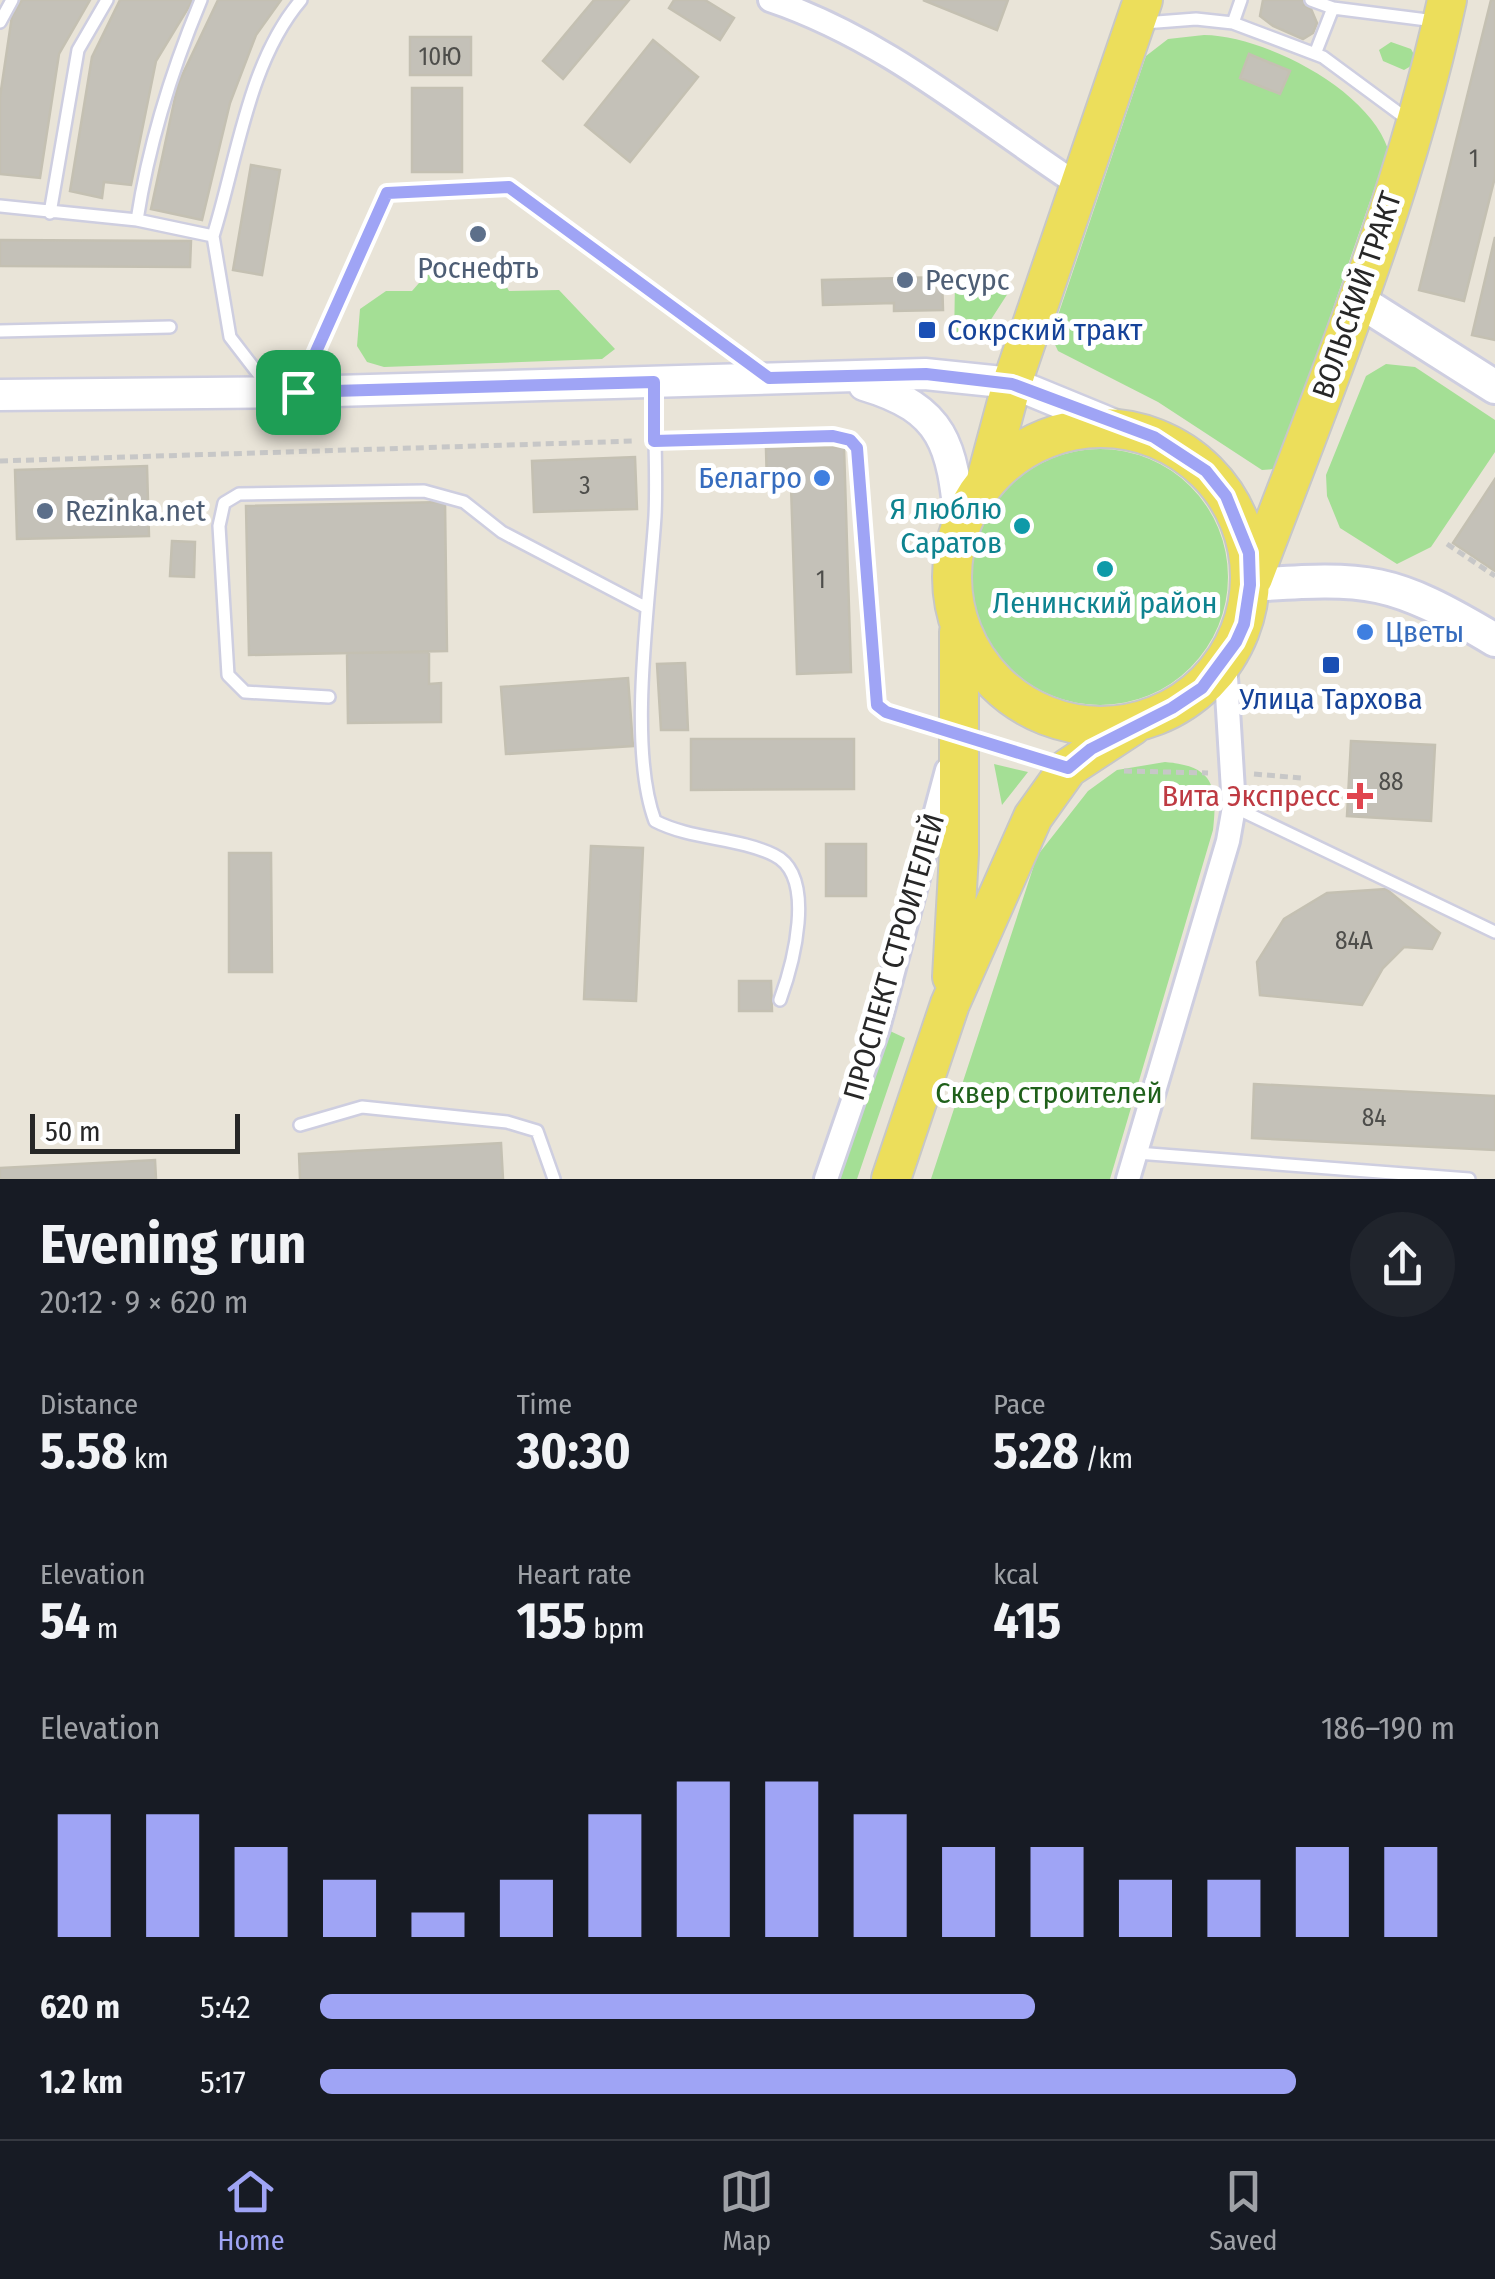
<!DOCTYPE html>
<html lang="en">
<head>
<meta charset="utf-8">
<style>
	body { margin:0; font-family:"Fira Sans Condensed",sans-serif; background:#20242c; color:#f1f3f6; height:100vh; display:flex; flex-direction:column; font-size:38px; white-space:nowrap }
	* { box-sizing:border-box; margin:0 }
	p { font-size:32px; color:#9ea1a6 }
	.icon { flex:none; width:55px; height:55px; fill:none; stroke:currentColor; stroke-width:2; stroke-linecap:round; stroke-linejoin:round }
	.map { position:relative; height:1179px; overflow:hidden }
	.details { display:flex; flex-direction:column; background:#171b24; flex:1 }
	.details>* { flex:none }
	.scale { position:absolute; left:30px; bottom:25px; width:210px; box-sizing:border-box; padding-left:10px; border:5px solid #272727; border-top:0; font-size:28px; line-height:35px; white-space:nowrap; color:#272727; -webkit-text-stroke:8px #fff; paint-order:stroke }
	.pin { position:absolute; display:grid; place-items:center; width:85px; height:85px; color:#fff; margin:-42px; border-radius:20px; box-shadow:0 5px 15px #0006 }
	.round { display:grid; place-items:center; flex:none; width:105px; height:105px; border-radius:52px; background:#20242c }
	.overview { display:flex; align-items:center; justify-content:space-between; height:170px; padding:0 40px }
	h1 { font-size:55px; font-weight:700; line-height:75px }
	.stats { display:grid; grid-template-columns:repeat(3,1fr); gap:15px; height:170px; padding:10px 40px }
	.stats div { display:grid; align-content:center }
	.stats b { font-size:50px; font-weight:700 }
	.stats small { font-size:28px; font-weight:400 }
	.stats p { font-size:28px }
	.chart { height:280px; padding:20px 40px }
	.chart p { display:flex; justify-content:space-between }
	.chart svg { width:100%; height:180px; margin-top:10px; stroke:#9fa4f5; stroke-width:6 }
	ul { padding:0 40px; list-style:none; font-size:32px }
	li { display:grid; grid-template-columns:160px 120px 1fr; align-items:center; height:75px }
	li i { height:25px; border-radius:12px; background:#9fa4f5 }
	.dock { display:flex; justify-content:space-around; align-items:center; height:140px; border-top:2px solid #363941; background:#171b24; font-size:28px; color:#9ea1a6 }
	.dock a { display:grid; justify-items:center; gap:5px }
	.dock .current { color:#9fa4f5 }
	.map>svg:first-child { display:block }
	.green { fill:#a4df95 }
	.building { fill:#c4c1b8; stroke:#c4c0b2; stroke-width:2.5 }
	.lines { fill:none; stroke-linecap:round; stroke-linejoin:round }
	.service-casing { stroke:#cecee0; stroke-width:16 }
	.minor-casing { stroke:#cecee0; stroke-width:28 }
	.tertiary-casing { stroke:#cecee0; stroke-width:35 }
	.secondary-casing { stroke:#cecee0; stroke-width:38 }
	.primary-casing { stroke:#c7c7c7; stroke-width:42 }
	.path { stroke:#c7c7c7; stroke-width:5; stroke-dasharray:8 5; stroke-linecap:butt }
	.service { stroke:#fff; stroke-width:11 }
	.minor { stroke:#fff; stroke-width:22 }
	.tertiary { stroke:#fff; stroke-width:30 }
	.secondary { stroke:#fff; stroke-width:32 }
	.primary { stroke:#ecde5b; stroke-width:38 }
	.route-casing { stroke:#fff; stroke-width:20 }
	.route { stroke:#9fa4f5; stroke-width:12 }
	.service-dot { fill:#5c6f8a; stroke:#fff; stroke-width:4 }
	.transit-dot { fill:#1a4fb4; stroke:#fff; stroke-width:4 }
	.shop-dot { fill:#3f7fe0; stroke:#fff; stroke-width:4 }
	.culture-dot { fill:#0f9aa8; stroke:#fff; stroke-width:4 }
	.health-dot { fill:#e0444e; stroke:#fff; stroke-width:4 }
	.labels { text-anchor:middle; stroke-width:10; stroke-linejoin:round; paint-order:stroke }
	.number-label { font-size:25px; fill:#4e4e4b }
	.service-label { font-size:30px; fill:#4e5e75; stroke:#fff; text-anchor:start }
	.street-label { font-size:30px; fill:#272727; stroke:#fff }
	.transit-label { font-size:30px; fill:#164399; stroke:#fff; text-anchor:start }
	.shop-label { font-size:30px; fill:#366cbe; stroke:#fff; text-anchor:end }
	.culture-label { font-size:30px; fill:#0d838f; stroke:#fff; text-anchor:end }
	.health-label { font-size:30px; fill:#be3a42; stroke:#fff; text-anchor:end }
	.park-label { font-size:30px; fill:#1f601a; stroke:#fff }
</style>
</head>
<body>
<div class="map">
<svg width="1495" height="1179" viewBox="0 0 1495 1179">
	<rect width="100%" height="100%" fill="#e9e4d8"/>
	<path class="green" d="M1204,35C1265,36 1368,89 1388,149L1280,462L1274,469L1262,470L1158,402L1058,351L1051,336L1146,56L1168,39Z
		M1391,42L1411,49L1418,62L1404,70L1383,61L1379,50Z
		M974,270L1007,276L1010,290L981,335L954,345L955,279Z
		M499,273L509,291L559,290L615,349L602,359L384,367L367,362L357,346L360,309L386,291H412L426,275Z
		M1386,364L1415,367L1495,420V452L1431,547L1397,564L1340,528L1327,496L1326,475L1366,376Z
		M972 577a128 128 0 1 1 256 0a128 128 0 1 1-256 0Z
		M1165,762C1213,766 1218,785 1213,830L1110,1179H931L1037,856L1088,791L1117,770Z
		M994,764L1028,772L1002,805Z
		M890,1031L905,1038L857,1179H839Z"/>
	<path class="building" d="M22,0H90L59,54L40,178L0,174V97L12,16Z
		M120,0H193L156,61L131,185L104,182L102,198L70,191L92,57Z
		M218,0H281L256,35L230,103L202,220L151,209L178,84Z
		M594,0H629L563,79L543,61Z
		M674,0H705L734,18L720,40L669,8Z
		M923,0H1008L997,30Z
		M1263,0H1306L1304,5L1311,9L1317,23L1313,33L1303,39L1273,26L1260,16Z
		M1491,0H1495V177L1464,301L1419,290Z
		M410,37H471V75H410Z
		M653,40L698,77L630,162L585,125Z
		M1249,54L1290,71L1280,94L1240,78Z
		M412,88H462V172H412Z
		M251,165L280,170L262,275L233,270Z
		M1495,237V340L1472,335Z
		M0,240L191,241L190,267L0,266Z
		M942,277L943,310L894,311V303L823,305L822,280Z
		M844,447L851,672L797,674L791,485L767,486L766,449Z
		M635,457L637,509L534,512L532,461Z
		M147,466L149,536L17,539L15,470Z
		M1495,479V571L1453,543Z
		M445,502L447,651L249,655L246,506Z
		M172,541L195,542L194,577L170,576Z
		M429,652V684L441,683V722L348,723L347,653Z
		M685,663L688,730H661L657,664Z
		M628,678L633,746L506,754L501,687Z
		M691,739H854V789L691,790Z
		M1351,741L1435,745L1431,821L1347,816Z
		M826,844H866V896H826Z
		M591,846L643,848L636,1001L584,999Z
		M229,853H271L272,972H229Z
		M1386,889L1440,933L1432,949L1404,947L1383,968L1362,1005L1260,995L1257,962L1284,919L1327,893Z
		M739,981H771L772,1011H739Z
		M1254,1084L1495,1096V1150L1252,1138Z
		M501,1143L503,1179H300L299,1154Z
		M155,1160L156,1179H0V1168Z"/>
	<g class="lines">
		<g class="service-casing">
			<path id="service" d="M1311,0L1333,8L1435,21
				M0,22L12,0
				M1144,23L1196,19L1233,23L1241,0
				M1233,23L1323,57L1411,122
				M1315,54L1333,8
				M0,206L137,220L213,236C237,160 248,62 301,0
				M50,213L78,50L107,0
				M137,220C149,142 171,72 201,0
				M213,236L230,337L270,389
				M0,331L170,327
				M654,386C654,429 657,473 655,516C650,598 627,746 655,821C692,840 737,837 774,855C818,876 792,967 780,1000
				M299,390L387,193L509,187L761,373
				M329,697L245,692L228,675L219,526L224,503L239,494L424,491L464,502L502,532L647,608
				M1234,807L1495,932
				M300,1125L362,1107L507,1122L537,1131L554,1179
				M1137,1153L1469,1179"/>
		</g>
		<g class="minor-casing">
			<path id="minor" d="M770,0C886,39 978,119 1080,186
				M826,1179L878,1028L947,770
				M1128,1179L1228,841L1234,807L1225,661"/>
		</g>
		<g class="tertiary-casing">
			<path id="tertiary" d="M864,385C945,409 952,445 960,524
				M0,395L299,392L925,374L1012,383L1124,429"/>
		</g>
		<g class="secondary-casing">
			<path id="secondary" d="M1358,300L1495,387
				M1250,585C1370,577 1391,578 1495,640"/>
		</g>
		<g class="primary-casing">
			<path id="primary" d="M952 577a149 149 0 1 1 298 0a149 149 0 1 1-298 0Z
				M986,480L1012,383L1143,0
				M1253,578C1325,388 1404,199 1447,0
				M952,977L959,854V632
				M891,1179L950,1004L1033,817L1068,768L1132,726"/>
		</g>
		<path class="path" d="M671,440L833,436L850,440L857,449L877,705L886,712L930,725
			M0,461L635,441
			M1447,544L1495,576
			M988,743L1035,758
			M1124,771L1208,773
			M1254,774L1301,778"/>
		<use href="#service" class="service"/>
		<use href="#minor" class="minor"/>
		<use href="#tertiary" class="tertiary"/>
		<use href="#secondary" class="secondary"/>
		<use href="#primary" class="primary"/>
	</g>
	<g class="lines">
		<g class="route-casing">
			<path id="route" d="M509,187L769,378L926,374L1012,384L1154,437L1206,471L1226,496L1249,553L1250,585L1244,624L1236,642L1202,688L1172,708L1091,749L1068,768L886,712L877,705L857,448L850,440L833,436L654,441V382L298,392L387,193Z"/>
		</g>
		<use href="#route" class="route"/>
	</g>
	<g class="service-dot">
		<circle cx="478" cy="234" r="10"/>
		<circle cx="905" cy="280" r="10"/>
		<circle cx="45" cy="511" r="10"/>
	</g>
	<g class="transit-dot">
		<rect x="917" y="320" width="20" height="20" rx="5"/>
		<rect x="1321" y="655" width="20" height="20" rx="5"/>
	</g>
	<g class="shop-dot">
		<circle cx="822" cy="478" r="10"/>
		<circle cx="1365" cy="632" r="10"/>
	</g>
	<g class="culture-dot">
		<circle cx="1022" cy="526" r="10"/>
		<circle cx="1105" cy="569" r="10"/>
	</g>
	<path class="health-dot" d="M1355 781h10v10h10v10h-10v10h-10v-10h-10v-10h10z"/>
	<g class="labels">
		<g class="number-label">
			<text x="440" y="65">10Ю</text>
			<text x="1474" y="167">1</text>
			<text x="585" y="494">3</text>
			<text x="821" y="588">1</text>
			<text x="1391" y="790">88</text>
			<text x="1354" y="949">84А</text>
			<text x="1374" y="1126">84</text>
		</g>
		<g class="service-label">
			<text x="478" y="278" text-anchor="middle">Роснефть</text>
			<text x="925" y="290">Ресурс</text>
			<text x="65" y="521">Rezinka.net</text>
		</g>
		<g class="street-label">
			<text transform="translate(1357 295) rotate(-71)" y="10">ВОЛЬСКИЙ ТРАКТ</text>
			<text transform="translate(894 957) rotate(-74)" y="10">ПРОСПЕКТ СТРОИТЕЛЕЙ</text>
		</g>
		<g class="transit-label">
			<text x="947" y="340">Сокрский тракт</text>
			<text x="1331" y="709" text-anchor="middle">Улица Тархова</text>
		</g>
		<g class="shop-label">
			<text x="802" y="488">Белагро</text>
			<text x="1385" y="642" text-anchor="start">Цветы</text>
		</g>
		<g class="culture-label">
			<text x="1002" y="519">Я люблю<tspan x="1002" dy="34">Саратов</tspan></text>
			<text x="1105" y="613" text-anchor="middle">Ленинский район</text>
		</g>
		<g class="health-label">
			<text x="1340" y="806">Вита Экспресс</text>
		</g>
		<g class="park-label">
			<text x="1049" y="1103">Cквер cтроителей</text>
		</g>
	</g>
</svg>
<div class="scale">50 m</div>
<div class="pin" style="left:298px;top:392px;background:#1e9e55"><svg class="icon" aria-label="arrive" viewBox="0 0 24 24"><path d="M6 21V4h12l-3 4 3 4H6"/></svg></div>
</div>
<section class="details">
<div class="overview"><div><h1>Evening run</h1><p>20:12 · 9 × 620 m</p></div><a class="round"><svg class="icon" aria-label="share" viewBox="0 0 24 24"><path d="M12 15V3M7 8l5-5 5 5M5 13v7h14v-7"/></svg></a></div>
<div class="stats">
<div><p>Distance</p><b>5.58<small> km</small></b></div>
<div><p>Time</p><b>30:30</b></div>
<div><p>Pace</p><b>5:28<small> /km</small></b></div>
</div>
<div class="stats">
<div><p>Elevation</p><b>54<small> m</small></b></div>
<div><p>Heart rate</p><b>155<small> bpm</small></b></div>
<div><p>kcal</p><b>415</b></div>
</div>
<div class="chart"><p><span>Elevation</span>186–190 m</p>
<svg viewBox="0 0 160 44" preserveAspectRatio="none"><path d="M5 44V14M15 44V14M25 44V22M35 44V30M45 44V38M55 44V30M65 44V14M75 44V6M85 44V6M95 44V14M105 44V22M115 44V22M125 44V30M135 44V30M145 44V22M155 44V22"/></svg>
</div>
<ul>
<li><b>620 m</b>5:42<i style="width:63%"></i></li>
<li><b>1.2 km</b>5:17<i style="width:86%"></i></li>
</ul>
</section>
<nav class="dock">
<a class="current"><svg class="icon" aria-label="home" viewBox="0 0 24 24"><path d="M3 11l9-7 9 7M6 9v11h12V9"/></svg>Home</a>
<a><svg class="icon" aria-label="map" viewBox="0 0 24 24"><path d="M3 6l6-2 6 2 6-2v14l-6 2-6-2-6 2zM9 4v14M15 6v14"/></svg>Map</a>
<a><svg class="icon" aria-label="saved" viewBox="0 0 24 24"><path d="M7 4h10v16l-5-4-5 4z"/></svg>Saved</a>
</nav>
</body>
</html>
